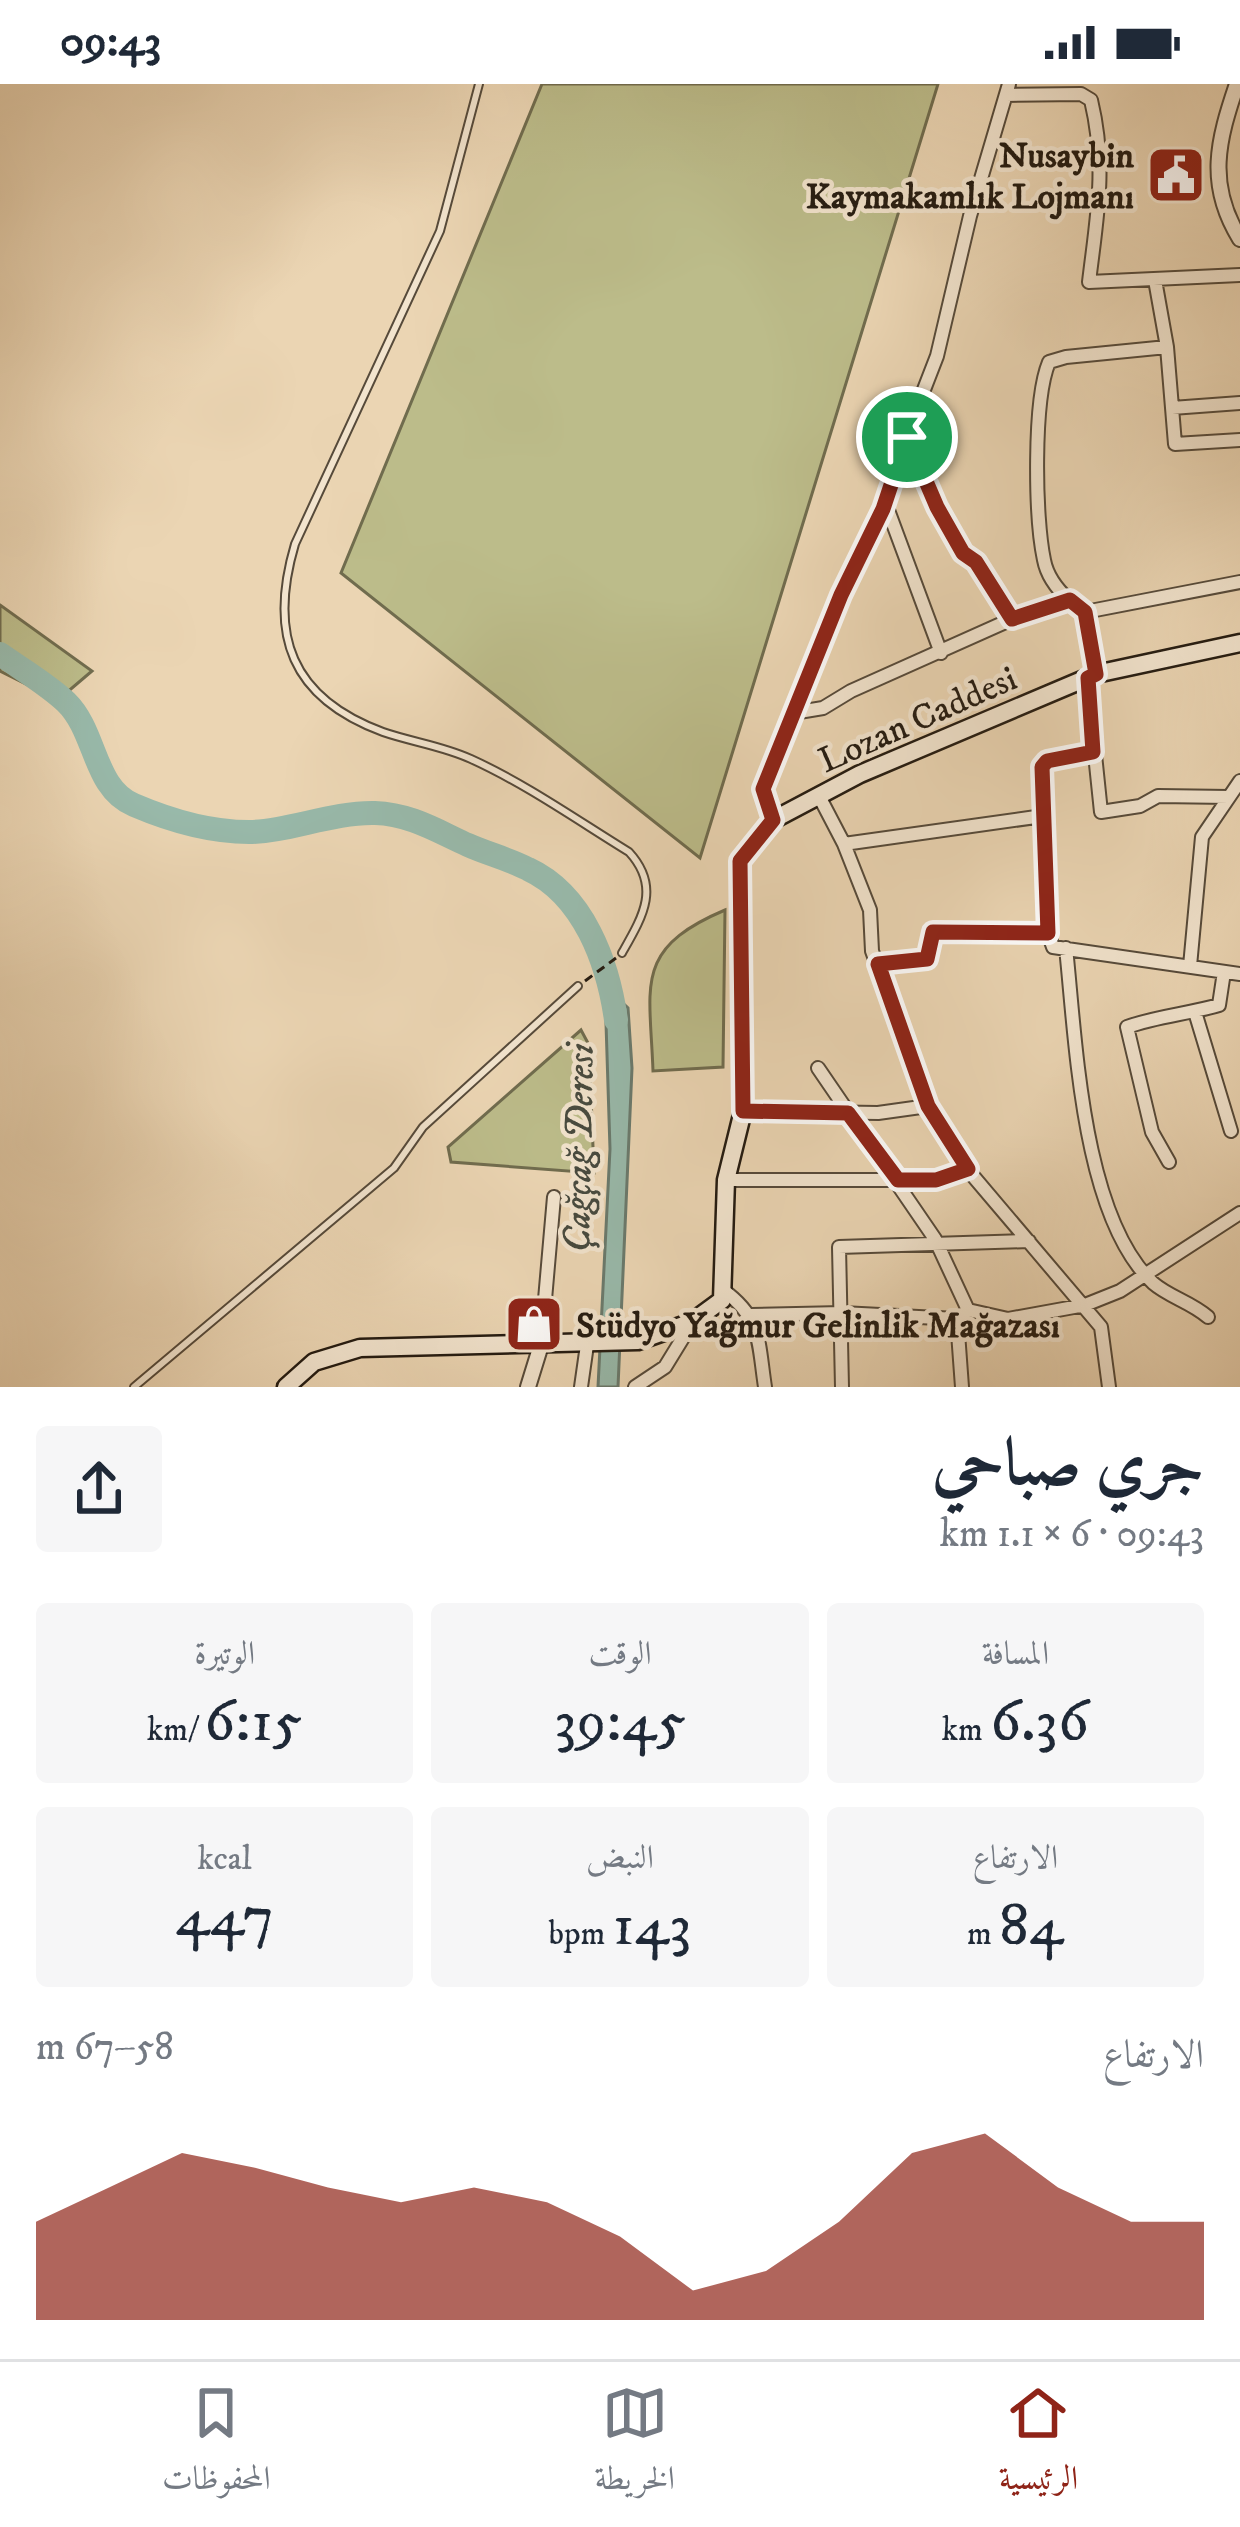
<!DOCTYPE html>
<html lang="ar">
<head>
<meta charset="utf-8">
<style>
	body { margin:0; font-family:"IM FELL DW Pica",Amiri,serif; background:#f6f6f7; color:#1f2937; direction:rtl; height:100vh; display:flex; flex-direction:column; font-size:45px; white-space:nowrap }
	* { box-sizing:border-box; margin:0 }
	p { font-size:39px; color:#747a83 }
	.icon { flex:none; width:66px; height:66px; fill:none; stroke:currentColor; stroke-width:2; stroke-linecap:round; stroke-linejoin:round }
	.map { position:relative; height:1303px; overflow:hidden; direction:ltr }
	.drawer { display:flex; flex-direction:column; background:#fff; flex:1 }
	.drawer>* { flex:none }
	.pin { position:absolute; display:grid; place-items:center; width:102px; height:102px; color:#fff; margin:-51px; border:6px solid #fff; border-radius:50%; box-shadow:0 3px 12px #0007 }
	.round { display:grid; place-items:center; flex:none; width:126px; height:126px; border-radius:12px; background:#f6f6f7 }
	.summary { display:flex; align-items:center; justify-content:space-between; height:204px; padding:0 36px }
	h1 { font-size:66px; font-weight:600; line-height:90px }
	.metrics { display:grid; grid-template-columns:repeat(3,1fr); gap:18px; height:204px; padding:12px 36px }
	.metrics div { display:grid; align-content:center; border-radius:12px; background:#f6f6f7; text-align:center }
	.metrics b { font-size:60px; font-weight:600 }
	.metrics small { font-size:33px; font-weight:400 }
	.metrics p { font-size:33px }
	.chart { height:336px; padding:24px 36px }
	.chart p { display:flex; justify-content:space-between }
	.chart svg { width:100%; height:216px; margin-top:12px; fill:#8f2418; opacity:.7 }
	.status { display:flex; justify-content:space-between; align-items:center; height:84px; padding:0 60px; background:#fff; direction:ltr }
	.status svg { height:33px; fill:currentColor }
	.dock { display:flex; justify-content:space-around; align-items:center; height:168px; border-top:3px solid #e0e1e3; background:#fff; font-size:33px; color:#747a83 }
	.dock a { display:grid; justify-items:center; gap:6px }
	.dock .active { color:#8f2418 }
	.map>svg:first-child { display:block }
	.green { fill:#bcbc8a; stroke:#706c4e; stroke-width:3 }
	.water { fill:#98b9aa; stroke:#6a7a6d; stroke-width:3 }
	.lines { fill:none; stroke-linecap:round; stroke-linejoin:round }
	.river { stroke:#98b9aa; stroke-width:24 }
	.service-casing { stroke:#564a3a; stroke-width:10 }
	.minor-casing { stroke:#564a3a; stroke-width:16 }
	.tertiary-casing { stroke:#564a3a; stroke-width:18 }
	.secondary-casing { stroke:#241b11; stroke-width:21 }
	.path { stroke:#241b11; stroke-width:3; stroke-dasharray:9 6; stroke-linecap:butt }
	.service { stroke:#f2e4ce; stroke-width:6 }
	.minor { stroke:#f2e4ce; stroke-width:12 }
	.tertiary { stroke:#f2e4ce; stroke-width:14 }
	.secondary { stroke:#f2e4ce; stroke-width:16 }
	.route-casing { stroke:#fff; stroke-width:24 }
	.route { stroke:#8f2418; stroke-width:15 }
	.labels { text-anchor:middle; stroke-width:9; stroke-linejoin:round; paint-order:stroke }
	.poi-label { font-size:36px; font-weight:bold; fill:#241b11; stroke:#f2e4ce; text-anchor:end }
	.street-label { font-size:36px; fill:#241b11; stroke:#f2e4ce }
	.water-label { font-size:39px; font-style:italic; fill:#474a3f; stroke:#f2e4ce }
</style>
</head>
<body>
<div class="status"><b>09:43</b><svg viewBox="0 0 49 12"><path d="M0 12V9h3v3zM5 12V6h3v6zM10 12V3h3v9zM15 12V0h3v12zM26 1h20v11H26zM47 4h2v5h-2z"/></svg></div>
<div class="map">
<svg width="1240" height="1303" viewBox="0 0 1240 1303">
	<rect width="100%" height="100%" fill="#ebd5b3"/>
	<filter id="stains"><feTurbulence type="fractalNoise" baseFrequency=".00167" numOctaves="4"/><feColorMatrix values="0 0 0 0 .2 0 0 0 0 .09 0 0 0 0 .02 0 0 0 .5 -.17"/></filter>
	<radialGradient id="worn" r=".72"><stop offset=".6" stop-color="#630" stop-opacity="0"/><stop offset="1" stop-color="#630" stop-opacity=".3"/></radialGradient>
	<path class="green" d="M542,0H938L700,774L341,489Z
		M0,521L92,587L58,616L0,587Z
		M725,826L723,983L653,987C650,901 633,865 725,826Z
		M581,946L589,961L594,1089L451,1078L448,1063Z"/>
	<path class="water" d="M610,907L628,924L632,984L618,1303H598L610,1065L606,939Z"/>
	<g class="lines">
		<path class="river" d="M0,570C21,585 47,600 66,618C97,648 93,704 134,721C169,736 211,748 249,748C287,748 332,728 375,729C410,730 437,747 468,761C488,770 509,775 528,785C584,811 608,879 616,936"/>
		<g class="service-casing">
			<path id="service" d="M479,0L440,147L295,460C268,551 291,614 383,648C412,658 443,662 471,675C526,700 577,736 629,768C661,803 643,832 622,869
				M134,1303L394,1084L423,1043L578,902"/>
		</g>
		<g class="minor-casing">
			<path id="minor" d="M1006,11L1081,10L1091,16C1107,83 1097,131 1089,198L1240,191
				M1155,196L1167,263L1175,360L1240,356
				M1172,324L1240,319
				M907,353L937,423L963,469L976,478L1012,535
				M885,418L941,569
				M1069,516C1058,506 1047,492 1044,476C1035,434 1033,316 1049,278L1066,273L1167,263
				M1085,528L1096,590
				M1087,594L1101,728L1140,722L1158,712L1229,713
				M793,629L823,624L851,607L1030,527L1069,516L1085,528L1240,498
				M820,714L844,760L870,826L872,867L928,1022L973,1092L1101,1243L1109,1303
				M773,736L762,705L841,511L883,425L894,383L937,272L970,132L1009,0
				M844,760L1043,732
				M1048,849L1042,683L1047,677L1093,667
				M1066,864C1076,958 1082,1132 1153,1199C1169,1213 1191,1218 1208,1233
				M878,880L927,875L933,848L1048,849L1053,863L1240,890
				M1190,882L1202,753L1240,697
				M1195,928L1231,1047
				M818,984L935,1155L968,1226L1008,1235L1085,1221L1120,1207L1240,1129
				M743,1027L878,1029L928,1022
				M1169,1078L1152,1048L1127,943C1157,932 1188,930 1219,921L1224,888
				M726,1096H936L968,1085
				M723,1206C762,1234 758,1258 765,1303
				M751,1231L842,1229L957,1235L968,1226
				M957,1235L962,1303
				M541,1261L554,1113
				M581,1303L587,1261
				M635,1303L665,1283L692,1239
				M842,1303L839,1163L1029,1157"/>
		</g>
		<g class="tertiary-casing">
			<path id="tertiary" d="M1237,0C1218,56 1206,100 1240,155
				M528,1303L541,1261"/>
		</g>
		<g class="secondary-casing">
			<path id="secondary" d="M286,1303L314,1278L360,1264L638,1257L692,1238L722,1216L726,1096L743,1027L741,777L773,736L860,690L1096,590L1240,559"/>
		</g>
		<path class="path" d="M585,897L616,874"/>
		<use href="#service" class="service"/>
		<use href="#minor" class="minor"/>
		<use href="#tertiary" class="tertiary"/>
		<use href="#secondary" class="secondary"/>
	</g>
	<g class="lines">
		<g class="route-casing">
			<path id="route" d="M907,353L937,423L963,469L976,478L1012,535L1070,516L1085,528L1096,590L1088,594L1093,668L1047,677L1042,683L1048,849L933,848L927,875L878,880L928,1022L968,1085L936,1096H898L848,1029L743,1027L740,777L773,736L763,705L841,511L883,425Z"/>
		</g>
		<use href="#route" class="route"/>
	</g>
	<defs>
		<g id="civic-square" transform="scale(3)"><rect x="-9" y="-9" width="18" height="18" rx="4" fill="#8f2418" stroke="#f2e4ce"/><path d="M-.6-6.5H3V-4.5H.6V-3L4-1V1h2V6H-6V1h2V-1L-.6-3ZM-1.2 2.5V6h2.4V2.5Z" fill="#fff"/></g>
		<g id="shop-square" transform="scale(3)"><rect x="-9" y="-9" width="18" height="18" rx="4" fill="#8f2418" stroke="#f2e4ce"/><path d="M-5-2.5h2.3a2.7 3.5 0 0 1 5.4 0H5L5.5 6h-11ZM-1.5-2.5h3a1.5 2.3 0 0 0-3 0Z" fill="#fff"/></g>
	</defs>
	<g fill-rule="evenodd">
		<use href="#civic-square" x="1176" y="91"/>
		<use href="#shop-square" x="534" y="1240"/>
	</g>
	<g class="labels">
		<g class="poi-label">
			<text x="1134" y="83">Nusaybin<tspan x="1134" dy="41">Kaymakamlık Lojmanı</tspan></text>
			<text x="576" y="1253" text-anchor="start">Stüdyo Yağmur Gelinlik Mağazası</text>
		</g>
		<g class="street-label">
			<text transform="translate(917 634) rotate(-24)" y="13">Lozan Caddesi</text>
		</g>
		<g class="water-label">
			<text transform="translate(577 1064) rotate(-89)" y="14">Çağçağ Deresi</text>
		</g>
	</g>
	<rect width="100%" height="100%" filter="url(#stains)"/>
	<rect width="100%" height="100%" fill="url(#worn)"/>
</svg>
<div class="pin" style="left:907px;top:353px;background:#1e9e55"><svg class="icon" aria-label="arrive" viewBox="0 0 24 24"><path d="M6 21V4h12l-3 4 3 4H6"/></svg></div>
</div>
<section class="drawer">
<div class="summary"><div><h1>جري صباحي</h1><p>09:43 · 6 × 1.1 km</p></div><a class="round"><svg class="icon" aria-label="share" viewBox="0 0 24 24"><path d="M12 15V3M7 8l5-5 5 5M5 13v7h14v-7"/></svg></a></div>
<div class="metrics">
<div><p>المسافة</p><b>6.36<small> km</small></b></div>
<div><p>الوقت</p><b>39:45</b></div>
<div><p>الوتيرة</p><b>6:15<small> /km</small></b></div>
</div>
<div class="metrics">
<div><p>الارتفاع</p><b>84<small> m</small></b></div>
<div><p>النبض</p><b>143<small> bpm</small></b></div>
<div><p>kcal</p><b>447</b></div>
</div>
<div class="chart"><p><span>الارتفاع</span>58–67 m</p>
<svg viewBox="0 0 160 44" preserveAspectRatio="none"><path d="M0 44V24L10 17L20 10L30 13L40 17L50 20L60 17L70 20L80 27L90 38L100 34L110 24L120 10L130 6L140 17L150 24L160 24V44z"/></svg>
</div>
</section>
<nav class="dock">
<a class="active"><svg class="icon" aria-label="home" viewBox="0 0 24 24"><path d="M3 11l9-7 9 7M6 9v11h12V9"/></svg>الرئيسية</a>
<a><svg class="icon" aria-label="map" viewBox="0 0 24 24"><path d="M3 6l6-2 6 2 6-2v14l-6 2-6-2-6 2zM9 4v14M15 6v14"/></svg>الخريطة</a>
<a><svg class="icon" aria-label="saved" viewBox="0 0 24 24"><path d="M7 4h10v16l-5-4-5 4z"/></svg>المحفوظات</a>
</nav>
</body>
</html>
